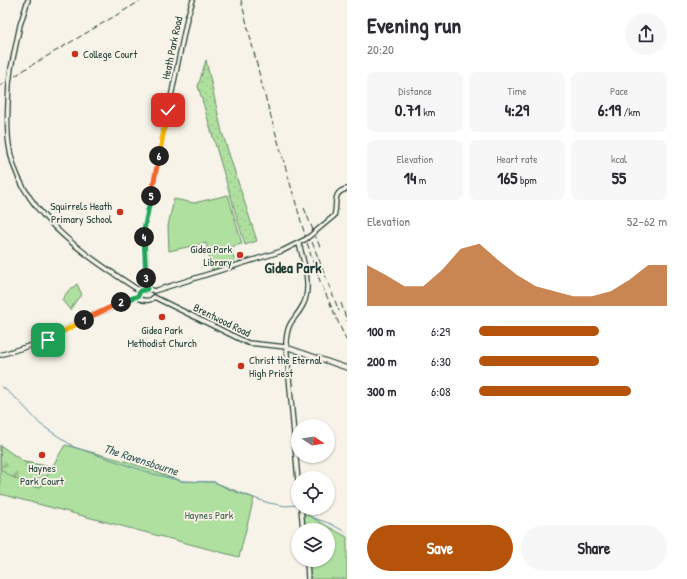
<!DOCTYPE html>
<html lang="en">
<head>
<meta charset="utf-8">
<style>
	body { margin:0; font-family:"Patrick Hand",sans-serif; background:#f7f7f7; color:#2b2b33; height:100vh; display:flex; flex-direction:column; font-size:15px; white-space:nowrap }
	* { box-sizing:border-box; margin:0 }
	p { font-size:13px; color:#7c7c81 }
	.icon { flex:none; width:22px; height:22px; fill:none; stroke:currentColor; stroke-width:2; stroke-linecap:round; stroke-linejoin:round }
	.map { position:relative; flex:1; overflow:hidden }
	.sheet { display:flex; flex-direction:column; background:#fff; width:340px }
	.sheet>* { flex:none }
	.needle { width:26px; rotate:102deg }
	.buttons { position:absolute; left:291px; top:419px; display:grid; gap:8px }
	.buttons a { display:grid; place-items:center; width:44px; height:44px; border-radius:50%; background:#fff; box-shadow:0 1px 3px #0004; font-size:20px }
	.pin { position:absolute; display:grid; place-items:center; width:34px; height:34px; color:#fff; margin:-17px; border-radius:8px; box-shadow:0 2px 6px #0006 }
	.km { position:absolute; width:20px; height:20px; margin:-10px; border-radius:50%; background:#222; color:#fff; font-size:11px; line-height:20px; text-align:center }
	.round { display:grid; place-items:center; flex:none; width:42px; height:42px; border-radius:21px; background:#f7f7f7 }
	.headline { display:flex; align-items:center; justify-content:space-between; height:68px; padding:0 20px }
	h1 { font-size:22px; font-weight:700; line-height:30px }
	.metrics { display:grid; grid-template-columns:repeat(3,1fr); gap:6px; height:68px; padding:4px 20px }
	.metrics div { display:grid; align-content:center; border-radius:8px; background:#f7f7f7; text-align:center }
	.metrics b { font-size:17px; font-weight:700 }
	.metrics small { font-size:11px; font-weight:400 }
	.metrics p { font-size:11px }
	.chart { height:112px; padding:8px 20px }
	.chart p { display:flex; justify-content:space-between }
	.chart svg { width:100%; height:72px; margin-top:4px; fill:#b45309; opacity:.7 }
	.button { display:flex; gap:8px; margin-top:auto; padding:8px 20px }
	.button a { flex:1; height:46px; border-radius:24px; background:#b45309; color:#fff; font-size:16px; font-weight:700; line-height:46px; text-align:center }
	.button a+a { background:#f7f7f7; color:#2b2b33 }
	ul { padding:0 20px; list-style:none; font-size:13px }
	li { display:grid; grid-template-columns:64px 48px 1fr; align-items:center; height:30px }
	li i { height:10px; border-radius:5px; background:#b45309 }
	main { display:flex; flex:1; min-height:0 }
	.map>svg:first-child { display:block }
	.green { fill:#b0e0a0; stroke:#688e6a }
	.forest { fill:url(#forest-firs); stroke:#688e6a }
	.garden { fill:url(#garden-dots); stroke:#688e6a }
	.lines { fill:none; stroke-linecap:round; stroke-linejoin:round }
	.stream { stroke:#6591a5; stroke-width:1 }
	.minor-casing { stroke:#1f3d34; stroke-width:6 }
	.minor { stroke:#f7f3e8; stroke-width:3.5 }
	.rail { stroke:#1f3d34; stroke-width:1; stroke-dasharray:6 3; stroke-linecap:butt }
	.minor-bridge-casing { stroke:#1f3d34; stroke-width:6; stroke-linecap:butt }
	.minor-bridge { stroke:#f7f3e8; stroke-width:3.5 }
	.split-1-casing { stroke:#fff; stroke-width:8 }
	.split-2-casing { stroke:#fff; stroke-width:8 }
	.split-3-casing { stroke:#fff; stroke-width:8 }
	.split-4-casing { stroke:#fff; stroke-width:8 }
	.split-5-casing { stroke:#fff; stroke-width:8 }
	.split-6-casing { stroke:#fff; stroke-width:8 }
	.split-7-casing { stroke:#fff; stroke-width:8 }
	.split-1 { stroke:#f5b400; stroke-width:5 }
	.split-2 { stroke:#f0652b; stroke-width:5 }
	.split-3 { stroke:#22a559; stroke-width:5 }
	.split-4 { stroke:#22a559; stroke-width:5 }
	.split-5 { stroke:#22a559; stroke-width:5 }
	.split-6 { stroke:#f0652b; stroke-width:5 }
	.split-7 { stroke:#f5b400; stroke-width:5 }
	.poi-dot { fill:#c8321e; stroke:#f7f3e8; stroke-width:1.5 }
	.labels { text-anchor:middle; stroke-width:3.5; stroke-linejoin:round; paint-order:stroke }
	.street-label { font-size:11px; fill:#1f3d34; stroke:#f7f3e8 }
	.poi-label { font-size:11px; fill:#1f3d34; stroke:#f7f3e8; text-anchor:start }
	.park-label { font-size:11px; fill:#3c5e4a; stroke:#f7f3e8 }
	.water-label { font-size:12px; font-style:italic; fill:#36595a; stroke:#f7f3e8 }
	.district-label { font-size:15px; font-weight:bold; fill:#1f3d34; stroke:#f7f3e8 }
</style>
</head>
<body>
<main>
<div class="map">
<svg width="347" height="579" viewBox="0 0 347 579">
	<defs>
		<pattern id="forest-firs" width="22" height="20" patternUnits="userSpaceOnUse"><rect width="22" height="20" fill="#b0e0a0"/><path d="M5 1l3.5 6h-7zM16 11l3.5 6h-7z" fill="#97c18a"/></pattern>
		<pattern id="garden-dots" width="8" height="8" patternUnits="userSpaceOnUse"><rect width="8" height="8" fill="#b0e0a0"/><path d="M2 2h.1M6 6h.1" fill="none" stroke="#97c18a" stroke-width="1.8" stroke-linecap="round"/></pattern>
	</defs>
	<rect width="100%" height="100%" fill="#f7f3e8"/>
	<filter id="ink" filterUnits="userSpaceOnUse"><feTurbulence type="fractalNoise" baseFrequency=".025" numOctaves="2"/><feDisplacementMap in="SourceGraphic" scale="8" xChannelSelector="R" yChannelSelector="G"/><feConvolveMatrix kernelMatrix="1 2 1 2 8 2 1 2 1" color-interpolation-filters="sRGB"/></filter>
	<g filter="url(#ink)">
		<path class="green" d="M228,195L242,244L231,247L235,263L212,270L206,243L169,251L168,226L174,199L194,203Z
			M77,284L82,295L78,298L70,310L62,300L68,291Z
			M65,445L128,462L182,481L214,482L254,498L239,557L0,494V446L24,462L52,467Z
			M304,513L347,537V579H310L308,560H328V530H305Z"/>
		<path class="forest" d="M0,445L24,462L52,467L42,486L37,488L10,476L1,470Z"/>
		<path class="garden" d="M206,60L222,132L257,241L245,245L198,86Z"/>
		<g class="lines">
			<path class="stream" d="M0,385L18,400L40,424L74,447L153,474L182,481L214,482L233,491L269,503L286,506L296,505
				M307,513L309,516L331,524L347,533"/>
			<g class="minor-casing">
				<path id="minor" d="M11,68L20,25L28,0
					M9,84C8,104 6,125 9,145C18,213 88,257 140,291
					M316,231L334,216C338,205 331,192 347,189
					M147,289L144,230L187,18L193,0
					M140,291L149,289L154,291
					M154,291L282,251L306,239
					M138,296L140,299C145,301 151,301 154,297
					M154,297L248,343L286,347L347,368
					M0,355L48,340L80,321L138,296
					M298,481L286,342C288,319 294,322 303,305C312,288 304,261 299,244
					M301,508L303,530
					M307,560L308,579"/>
			</g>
			<use href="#minor" class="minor"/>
			<path class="rail" d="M241,0L263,89L311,256L320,281L347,342
				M0,86L27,68L142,0
				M304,208L320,247
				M312,242L339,311
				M341,303L347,321"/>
			<g class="minor-bridge-casing">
				<path id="minor-bridge" d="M9,84L11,68
					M306,239L316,231"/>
			</g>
			<use href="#minor-bridge" class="minor-bridge"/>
		</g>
	</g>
	<g class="lines" filter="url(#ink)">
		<g class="split-1-casing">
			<path id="split-1" d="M48,340L84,320"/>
		</g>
		<g class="split-2-casing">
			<path id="split-2" d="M84,320L121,302"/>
		</g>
		<g class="split-3-casing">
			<path id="split-3" d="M121,302L138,296L140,291L147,289L146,278"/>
		</g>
		<g class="split-4-casing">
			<path id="split-4" d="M144,237L146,278"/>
		</g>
		<g class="split-5-casing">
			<path id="split-5" d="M144,237V230L151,196"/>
		</g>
		<g class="split-6-casing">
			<path id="split-6" d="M151,196L159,156"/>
		</g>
		<g class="split-7-casing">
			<path id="split-7" d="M159,156L168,110"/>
		</g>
		<use href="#split-1" class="split-1"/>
		<use href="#split-2" class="split-2"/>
		<use href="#split-3" class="split-3"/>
		<use href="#split-4" class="split-4"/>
		<use href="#split-5" class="split-5"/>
		<use href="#split-6" class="split-6"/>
		<use href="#split-7" class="split-7"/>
	</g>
	<g class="poi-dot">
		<circle cx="75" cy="54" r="4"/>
		<circle cx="120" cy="212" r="4"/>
		<circle cx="240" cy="255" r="4"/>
		<circle cx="162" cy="317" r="4"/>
		<circle cx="241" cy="366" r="4"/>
		<circle cx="42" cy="455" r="4"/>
	</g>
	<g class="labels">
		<g class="street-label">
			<text transform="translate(172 48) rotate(-78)" y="4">Heath Park Road</text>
			<text transform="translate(222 320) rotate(26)" y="4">Brentwood Road</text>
		</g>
		<g class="poi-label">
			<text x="83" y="58">College Court</text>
			<text x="112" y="210" text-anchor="end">Squirrels Heath<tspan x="112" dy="13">Primary School</tspan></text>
			<text x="232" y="253" text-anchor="end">Gidea Park<tspan x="232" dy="13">Library</tspan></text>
			<text x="162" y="334" text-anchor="middle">Gidea Park<tspan x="162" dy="13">Methodist Church</tspan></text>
			<text x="249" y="364">Christ the Eternal<tspan x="249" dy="13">High Priest</tspan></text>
			<text x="42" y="472" text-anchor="middle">Haynes<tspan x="42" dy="13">Park Court</tspan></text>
		</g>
		<g class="park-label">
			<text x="209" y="519">Haynes Park</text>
		</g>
		<g class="water-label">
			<text transform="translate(141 460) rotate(18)" y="4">The Ravensbourne</text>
		</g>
		<g class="district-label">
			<text x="293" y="273">Gidea Park</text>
		</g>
	</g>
</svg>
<div class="buttons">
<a><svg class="needle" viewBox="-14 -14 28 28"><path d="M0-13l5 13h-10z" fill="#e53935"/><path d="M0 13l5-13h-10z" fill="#7c7c81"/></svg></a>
<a><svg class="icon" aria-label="locate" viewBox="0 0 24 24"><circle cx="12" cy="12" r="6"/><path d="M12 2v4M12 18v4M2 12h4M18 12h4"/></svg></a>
<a><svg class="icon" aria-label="layers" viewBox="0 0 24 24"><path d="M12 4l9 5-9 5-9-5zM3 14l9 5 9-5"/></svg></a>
</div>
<div class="pin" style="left:48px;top:340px;background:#1e9e55"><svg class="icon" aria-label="arrive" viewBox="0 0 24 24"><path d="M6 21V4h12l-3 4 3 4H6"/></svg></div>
<div class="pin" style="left:168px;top:110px;background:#d93025"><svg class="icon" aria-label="check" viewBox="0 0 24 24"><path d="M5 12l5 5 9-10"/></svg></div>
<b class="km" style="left:84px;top:320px">1</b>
<b class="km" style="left:121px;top:302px">2</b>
<b class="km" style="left:146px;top:278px">3</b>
<b class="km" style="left:144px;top:237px">4</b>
<b class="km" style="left:151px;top:196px">5</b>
<b class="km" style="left:159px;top:156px">6</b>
</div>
<section class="sheet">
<div class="headline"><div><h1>Evening run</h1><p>20:20</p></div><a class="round"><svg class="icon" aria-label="share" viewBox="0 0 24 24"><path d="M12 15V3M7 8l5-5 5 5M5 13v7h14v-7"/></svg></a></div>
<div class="metrics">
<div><p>Distance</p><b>0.71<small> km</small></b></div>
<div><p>Time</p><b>4:29</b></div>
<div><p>Pace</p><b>6:19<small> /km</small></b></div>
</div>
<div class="metrics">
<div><p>Elevation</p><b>14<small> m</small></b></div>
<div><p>Heart rate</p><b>165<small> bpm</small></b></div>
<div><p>kcal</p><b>55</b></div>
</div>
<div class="chart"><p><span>Elevation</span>52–62 m</p>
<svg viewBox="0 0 160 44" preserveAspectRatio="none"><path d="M0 44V19L10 25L20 32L30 32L40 22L50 9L60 6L70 16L80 25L90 32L100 35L110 38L120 38L130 35L140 28L150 19L160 19V44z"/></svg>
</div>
<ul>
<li><b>100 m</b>6:29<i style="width:64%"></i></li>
<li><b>200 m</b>6:30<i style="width:64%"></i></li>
<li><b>300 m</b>6:08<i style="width:81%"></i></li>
</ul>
<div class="button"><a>Save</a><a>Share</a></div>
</section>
</main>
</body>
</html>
